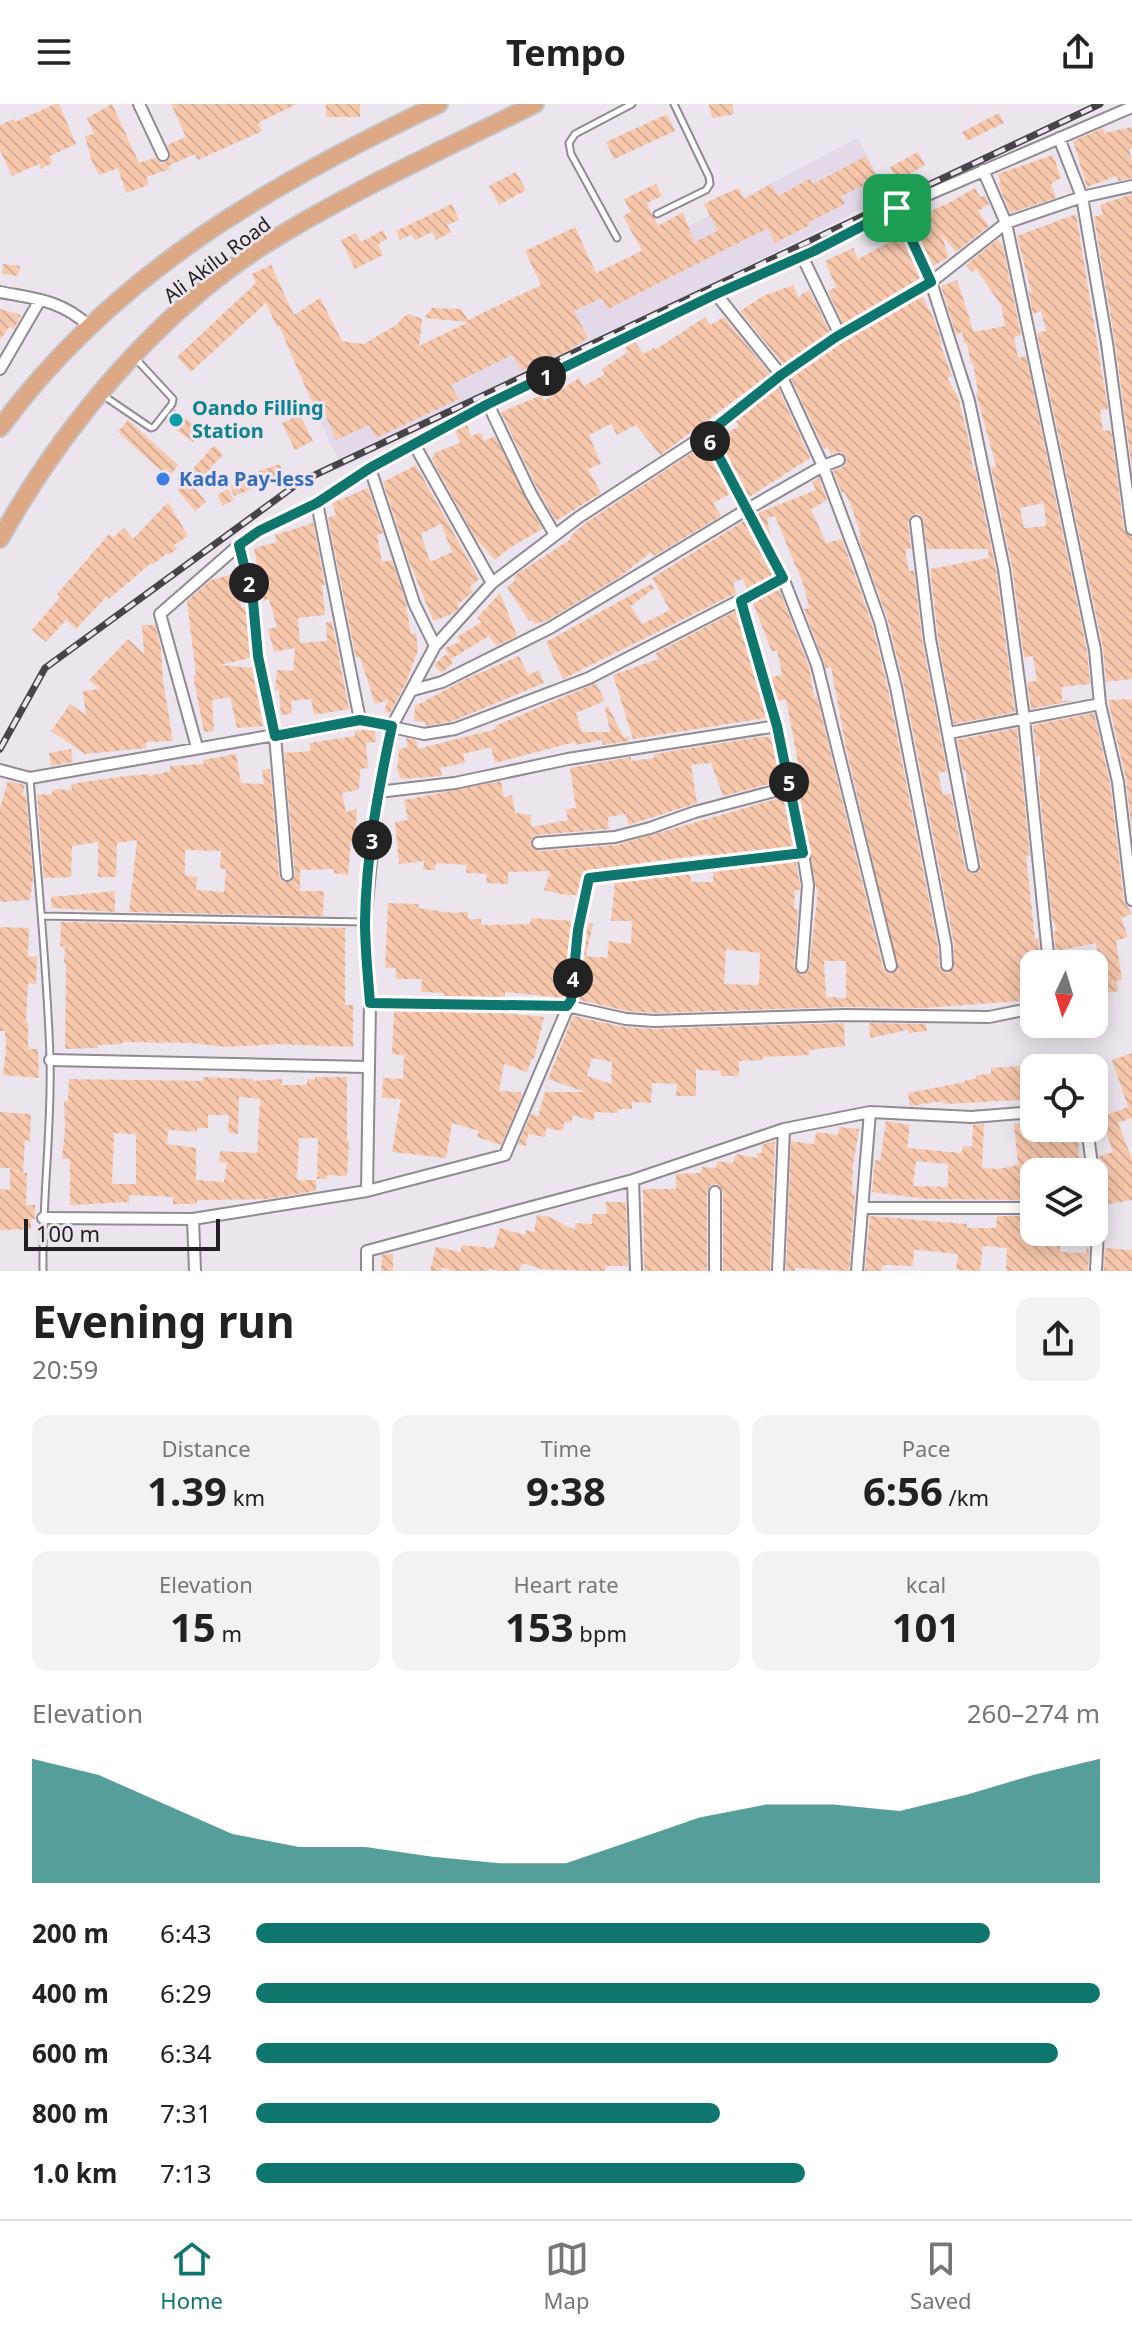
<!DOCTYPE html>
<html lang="en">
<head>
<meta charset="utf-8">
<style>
	body { margin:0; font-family:"Noto Sans",sans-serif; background:#f2f2f2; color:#222; height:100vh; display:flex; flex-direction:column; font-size:30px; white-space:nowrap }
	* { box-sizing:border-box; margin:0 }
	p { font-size:26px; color:#767676 }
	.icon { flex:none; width:44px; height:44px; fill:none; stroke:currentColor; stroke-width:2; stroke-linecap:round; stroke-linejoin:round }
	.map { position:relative; height:1167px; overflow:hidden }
	.panel { display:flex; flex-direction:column; background:#fff; flex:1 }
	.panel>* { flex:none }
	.needle { width:52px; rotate:184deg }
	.tools { position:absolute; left:1020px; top:846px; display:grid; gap:16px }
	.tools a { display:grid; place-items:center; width:88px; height:88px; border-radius:16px; background:#fff; box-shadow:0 4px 20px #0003; font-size:40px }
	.scale { position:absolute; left:24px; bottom:20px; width:196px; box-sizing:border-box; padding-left:8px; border:4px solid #211f22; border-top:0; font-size:22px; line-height:28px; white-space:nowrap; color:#211f22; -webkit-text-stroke:6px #ece5ee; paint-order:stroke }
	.pin { position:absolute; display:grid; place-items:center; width:68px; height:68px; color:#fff; margin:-34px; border-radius:16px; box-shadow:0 4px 12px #0006 }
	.km { position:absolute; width:40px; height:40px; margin:-20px; border-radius:50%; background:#222; color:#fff; font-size:22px; line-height:40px; text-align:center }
	.round { display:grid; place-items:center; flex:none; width:84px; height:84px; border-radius:16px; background:#f2f2f2 }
	.head { display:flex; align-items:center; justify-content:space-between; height:136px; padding:0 32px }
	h1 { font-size:44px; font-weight:700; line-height:60px }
	.figures { display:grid; grid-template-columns:repeat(3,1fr); gap:12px; height:136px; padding:8px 32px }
	.figures div { display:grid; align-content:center; border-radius:16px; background:#f2f2f2; text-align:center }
	.figures b { font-size:40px; font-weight:700 }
	.figures small { font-size:22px; font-weight:400 }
	.figures p { font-size:22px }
	.chart { height:224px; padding:16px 32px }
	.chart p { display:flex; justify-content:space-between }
	.chart svg { width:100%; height:144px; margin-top:8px; fill:#0f766e; opacity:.7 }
	ul { padding:0 32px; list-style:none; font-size:26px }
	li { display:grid; grid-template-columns:128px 96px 1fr; align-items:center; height:60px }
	li i { height:20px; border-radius:10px; background:#0f766e }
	header { display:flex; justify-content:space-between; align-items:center; height:104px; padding:0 32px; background:#fff; font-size:36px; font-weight:700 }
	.tabs { display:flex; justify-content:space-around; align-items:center; height:112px; border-top:2px solid #e0e0e0; background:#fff; font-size:22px; color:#767676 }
	.tabs a { display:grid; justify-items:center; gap:4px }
	.tabs .active { color:#0f766e }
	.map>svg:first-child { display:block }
	.built { fill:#e4d9e8 }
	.building { fill:url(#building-back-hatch); fill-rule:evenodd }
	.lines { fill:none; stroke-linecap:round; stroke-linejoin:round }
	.service-casing { stroke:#918a93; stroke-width:9 }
	.minor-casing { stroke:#918a93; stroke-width:14 }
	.primary-casing { stroke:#c5c5c6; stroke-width:20 }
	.service { stroke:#fff; stroke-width:5 }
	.minor { stroke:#fff; stroke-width:10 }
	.primary { stroke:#dda885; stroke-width:16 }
	.rail-casing { stroke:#474448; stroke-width:7 }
	.rail { stroke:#ece5ee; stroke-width:4; stroke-dasharray:12; stroke-linecap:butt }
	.route-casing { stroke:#fff; stroke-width:16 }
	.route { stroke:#0f766e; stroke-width:10 }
	.culture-dot { fill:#0f9aa8; stroke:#ece5ee; stroke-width:3 }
	.shop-dot { fill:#3f7fe0; stroke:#ece5ee; stroke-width:3 }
	.labels { text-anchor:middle; stroke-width:6; stroke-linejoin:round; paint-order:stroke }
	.street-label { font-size:20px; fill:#211f22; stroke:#ece5ee }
	.culture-label { font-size:20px; font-weight:bold; fill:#0d838f; stroke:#ece5ee; text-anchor:start }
	.shop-label { font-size:20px; font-weight:bold; fill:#366cbe; stroke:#ece5ee; text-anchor:start }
</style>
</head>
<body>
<header><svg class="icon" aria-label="menu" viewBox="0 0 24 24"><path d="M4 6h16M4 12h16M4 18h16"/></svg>Tempo<svg class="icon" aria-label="share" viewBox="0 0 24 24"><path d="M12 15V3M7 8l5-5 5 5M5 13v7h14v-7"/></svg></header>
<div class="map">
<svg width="1132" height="1167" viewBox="0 0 1132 1167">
	<defs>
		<pattern id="building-back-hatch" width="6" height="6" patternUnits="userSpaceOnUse" patternTransform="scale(2)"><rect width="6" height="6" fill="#f8c8ad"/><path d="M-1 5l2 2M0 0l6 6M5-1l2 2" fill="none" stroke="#d4ab95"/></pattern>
	</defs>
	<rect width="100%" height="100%" fill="#ece5ee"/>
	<path class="built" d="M858,34L888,92L342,364L315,306L600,168Z"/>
	<path class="building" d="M55,0H59L76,40L50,52L52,59L41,65L39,60L12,72L0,46V21L14,15L15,18Z
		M112,0L139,59L155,54L162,59L167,58L171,51L167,41L186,33L171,0H297L258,19L262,27L198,56L195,50L168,62L170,65L146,73L149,81L126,89L118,64L99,71L91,55L85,32L94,30L87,14Z
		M326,0H360V13H326Z
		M709,0H732L734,10L712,14Z
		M999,9L1004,19L967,37L962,28Z
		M667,10L675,27L614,55L606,38Z
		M1132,23V44L1129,46L1132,57V74L1118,77L1117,72L1087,83L1073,37L1103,24L1104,29Z
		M918,48L925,61L898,77L890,63Z
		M1053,51L1061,74L1051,80L1056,94L1010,109L998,79L1001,77L997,70Z
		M866,52L878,75L841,92L845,100L809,118L810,121L775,139L768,125L760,128L608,205L602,194L591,199L574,207L588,234L566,248L542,256L522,267L512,251L451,281L459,295L376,334L369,321L336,336L321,300L314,303L279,222L277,223L266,199L191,268L177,253L256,179L252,170L271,161L294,211L320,194L342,237L364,240L398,220L402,214L409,210L422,215L419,242L468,218L424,214L432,204L461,205L468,216L541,181L525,147L575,123L596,169L642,147L623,112L631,108L624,95L656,80L662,92L647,99L658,122L683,108L694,138L718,127L704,100L722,91L739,84L744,95L772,80L778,92L810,75L813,80Z
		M516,68L526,86L499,101L489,82Z
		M975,84L980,93L985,91L989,100L978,107L989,122L956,148L941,130L949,153L933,162L912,118L926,107L927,109L952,97Z
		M1132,90V365L1115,238L1094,113L1103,110L1100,101Z
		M452,100L459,116L447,121L451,128L436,136L432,128L415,136L412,130L400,136L396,127Z
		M1076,110L1108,305L1100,306L1103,327L1111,326L1124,426L1132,433V575L1106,578L1103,544L1037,229L1046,227L1041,207L1033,210L1028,185L1032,191L1017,132Z
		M383,126L387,135L378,140L383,151L355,165L341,136L356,129L361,138Z
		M900,130L920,174L843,220L828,187L836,183L825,157L853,144L858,155L888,139L887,136Z
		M998,135L1003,143L1021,231L1014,233L1018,254L1026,252L1087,547L1090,580L1062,583V597L1076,596L1031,605L1027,578L1037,577L1033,552L1024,554L1012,463L991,363L996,362L976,289L978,288L973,259L971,260L967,239H964L962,228L956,231L941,182L957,176L974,228L1005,222L1001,201L976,165L972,168L966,161ZM1044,399L1046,422L1024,424L1020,404Z
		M3,160L20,162L18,172L2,170Z
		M793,181L798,193L809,186L830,228L783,260L740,207L763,192Z
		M922,192L934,215L942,239L940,240L952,272L947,274L958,293L970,342L973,366L975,365L996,466L1015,608L954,620L938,534L930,465L989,454L988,445H927L923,414L918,410L912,411L908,418L911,445H905L909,467H914L922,536L947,667L938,669L943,691L951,690L965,764L970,769L975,770L981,761L967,687L966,666H963L957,636L1017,624L1030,752L1026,751L1035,835L1038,834L1040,849L1034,851V896L924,904L845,903L654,909L627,907L579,896L588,819L593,820L586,852L607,854L609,837L631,840L632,817H611L615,779L689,770L692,778H713V768L796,758L800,781V786H795L794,805H798L794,863L801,871L809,867L818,785H816L798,686H803L786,595L778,597L771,573L782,571L777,546L772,548L753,499L779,485L809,563L814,593H817L883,864L890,870L898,865L846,644L831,563L826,564L804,505L809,504L804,482L775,412L767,414L771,435L758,409L816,386L812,378L819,374L827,396L811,405L826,439L842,435L872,520L888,585L938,843L939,862L947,869L954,864V840L904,581L888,516L858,432L861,431L850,399L844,388L842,389L833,367L845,362L847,354L841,348L831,350L827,343L824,345L791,274L840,240ZM726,845L760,849L759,881L724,880ZM824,857H846V894L826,893Z
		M0,205L21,211L14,225L9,223L0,236Z
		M705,213L710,221L724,213L770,270L660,351L636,321L617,331L611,320L589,331L601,360L588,365L601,389L556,417L538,386L501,308L542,291L544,297L579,274L584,282L605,270L602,265L628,248L625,244L631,240L635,238L643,250L654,244L655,246Z
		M778,284L810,354L749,393L718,334L739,322L736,317Z
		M175,305L201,327L193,338L165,318Z
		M300,311L313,337L295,346L282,319Z
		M128,316L178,361L169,374L118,328Z
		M467,321L471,332L481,329L484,337L495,332L542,425L508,445L495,456L476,435L431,354L435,352L434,349L460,339L455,327Z
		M214,341L223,350L194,383L206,398L195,407L178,387V382Z
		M704,341L730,390L713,399L721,412L654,452L651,448L621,472L546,517L535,520L532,516L529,517L507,483L516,476L514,472L571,435L570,433L584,420Z
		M280,360L284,373L234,392L230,382L260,370L259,367Z
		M416,361L479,475L470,483L473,488L458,500L459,504L454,509L437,516H433L408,455L383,378ZM441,420L452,448L430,458L421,430Z
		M368,384L383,429L377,431L382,458L392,456L405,496L411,530L416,529L418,546L406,579L390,609L384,607L388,596L375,600L360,553L356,554L328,414L336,411L332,399Z
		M228,385L234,396L223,402L217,391Z
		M168,398L188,432L174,441L177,445L169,451L167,449L152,461L151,459L109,495L107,492L76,525L66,516L46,538L32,526L60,493L57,490L109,430L113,434L124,424L133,435Z
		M744,417L772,471L747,484L743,475L733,478L736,489L563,575L546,538L651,480L654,484L631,502L642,520L670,506L652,474Z
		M313,419L325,481H322L325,511L298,514L300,539L327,537L326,518H332L349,605L314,611L311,595L291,597L292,610L281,611L279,586H275L277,566L293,567L295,544L274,548L268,525L277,523L269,495L264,496L254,444L277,438L275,431Z
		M234,470L242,504L245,503L250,554L219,561L252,564L263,622L237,624L230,593L212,596L214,627L204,628L193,571H196L187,497L211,476Z
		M500,489L517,532L496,542L489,532L451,555L452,560L442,569L434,561L446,550L450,554L445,544L460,538L457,533L482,518L477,514Z
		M736,507L766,614L633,635L613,571L658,555L656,549Z
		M142,521H155L161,545L163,577L173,637L146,638V644L85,650L51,627L70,600L86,611L83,587L100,585L89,576L128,535L144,550Z
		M519,552L528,571L539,566L544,579L453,617L426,622L425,618L414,617L415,602L466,575Z
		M596,579L605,597L576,609L582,628H610L605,603L608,602L624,634L629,632V637L603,641L602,636L576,641L575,638L495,659L491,643L463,650L465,659L440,664L442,672L401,675L397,666L399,645L408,643L406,634L416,636L418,645L496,625L495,622Z
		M1132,595V728L1126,676L1108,596Z
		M1094,609L1110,679L1124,797L1132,810L1121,814L1128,833L1116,837L1122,876L1116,877L1119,887L1094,891V859L1099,858L1096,839L1056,847L1054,828L1057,826L1052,814L1038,672H1040V651L1036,652L1033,621Z
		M369,626L375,627L376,638L366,639L368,664L360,665L359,686L342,689L346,708L357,705L355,739L351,738L348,771L334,769V765L300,766V787H324L323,812L129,808L137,736L117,739L116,773H98V738L72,742L71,773L44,774L37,691L52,690L53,685L72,686L71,680L125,672L149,670V672L170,667V662L204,660L203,656L236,650L241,679L264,680L262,666L270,665L279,772L283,778H291L295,770L284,649L311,647L309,639L355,632L354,627ZM185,746L221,747L220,765H226L224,788L196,786L197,773L185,771Z
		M760,633H771L780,677L723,692L711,659L691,661L697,699L628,721L626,710L608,713L609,725L537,731L531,735L530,740L539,747L617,741L783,693L793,742L709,752V750L588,766L582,771L577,791H566L544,786L550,767L508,768V780L486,779L487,770L466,769L467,761L436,759L435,766H423L424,757L399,760L395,718L408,716L404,696L501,677L504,693L512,691L515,709L531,711V723L568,716L566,705L576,704L570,664L631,653V657L654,654V650Z
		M71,645L73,658L51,662L49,649Z
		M8,677L25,681L22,692H26L33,774L30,796L0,798V704Z
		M115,787V808L52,804L51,793Z
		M388,799L419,800L418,804L453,809L468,808V815H481V821L530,820L531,814L572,817L563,894L505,888V893L443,892L444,889L421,888L422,875H396V864H385Z
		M61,818L345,824V901H353V943L278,940L226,943L191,939L122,938V940L98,941V944L65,945L66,859H64L65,843L60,842Z
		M0,823L29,824L28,852L37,853L36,880L28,879L26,918H28V945H38L39,974L3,971L6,942L5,927H0Z
		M394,907L503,909L544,913L534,955L532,954L527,968L504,960L499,987L520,988L522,992L501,1041L477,1033L479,1027L452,1019L446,1054L392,1048L401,995L382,994L383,974L403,975L404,951L392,950Z
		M573,912L624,923L654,925L844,919L845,942L809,946L810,951L762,953L763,956L739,957V972H721V967L696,966V992H676L677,980L652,979L651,999L632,998V1005H618L617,1009L595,1008L593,1017L573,1011L571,1019L564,1018L563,1027L546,1024L545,1033L528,1030L526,1042L518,1040L531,1010L538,1012L545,988H585L548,975ZM592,954L612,958L611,980L587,972Z
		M869,919L926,920L927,927L908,929V926L870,934Z
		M1132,949V1014L1118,1019L1132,1055V1096L1108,1100L1099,1052L1113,1048L1101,1013L1128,1003L1112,956Z
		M1067,952L1069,964H1050L1049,954Z
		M1021,957H1034V995L944,1000L943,997L910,1002L908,989L965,978V976L976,975V971L991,970V964L1021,962Z
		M203,973L253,975V977L282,975V981H307V975L315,976V973H347V1037H349L347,1072L327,1071V1075H317L318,1034H299L297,1076H316V1087L267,1095L197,1096V1100H173V1093L129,1091V1098L70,1101V1055H62L65,1024L64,997H68L69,975L203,977ZM239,993L260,995L257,1049L220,1047L219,1058L227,1059L224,1078L196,1076V1044L167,1040L168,1026L197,1028V1024H208V1011H229L228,1029L238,1030ZM114,1029L136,1030V1080H112Z
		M0,1008L31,1010L30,1037L25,1036L23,1069H27L26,1101H35V1115H31V1125L0,1126V1085L10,1086V1064H0Z
		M886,1017L910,1021L907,1044L962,1049L963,1042L972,1043L973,1021L984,1020L982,1064L998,1065L1018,1061L1014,1020L1034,1019V1024H1078L1079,1053H1083L1085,1068H1068V1066L1034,1068V1096L926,1095L872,1088L875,1056L880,1057ZM916,1057L948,1060V1083L913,1082Z
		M839,1023L859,1025L853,1061L852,1090H855L849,1167L795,1164V1167H786L791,1037L814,1040L816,1028L838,1031Z
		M769,1038H775L770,1167H723V1088L716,1080L710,1082L707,1088V1167H644L643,1085H676V1070L701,1069L702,1063L716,1064L717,1057L733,1059L736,1050L757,1054V1049H762V1041Z
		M606,1098H626L628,1162H606L605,1167H591L541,1165L522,1159L519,1167H499L489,1164L488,1167H452L442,1163L441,1167H430L436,1143L461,1148V1141L494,1144L500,1124L525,1131L526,1126L534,1128L537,1111L549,1113L575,1126V1119L592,1120V1110H607Z
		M870,1112L967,1120V1124H996L997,1112H1034V1128H1060V1148L1087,1149L1086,1143L1089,1144L1088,1167H1006L1007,1144L983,1142L980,1167L956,1166L958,1150L918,1146H914L913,1162L883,1161L882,1167H865Z
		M1105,1144L1132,1146V1167H1104Z
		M388,1150H393V1167H381L382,1151Z"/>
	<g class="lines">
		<g class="service-casing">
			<path id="service" d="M657,110L706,86L710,80L709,73L674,0
				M617,134L571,50L569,39L575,30L632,0
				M104,292L151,324L154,323L172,300L173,295L136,255
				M30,674C37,767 47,860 50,954C52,1025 42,1096 43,1167
				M42,812L365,818"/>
		</g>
		<g class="minor-casing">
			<path id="minor" d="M139,0L163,51
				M1059,34L1082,93L1107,239L1132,425
				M983,66L1006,119L1073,440L1095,546L1100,600L1118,678L1132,796
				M897,104L931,178L969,297L1004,465L1024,615L1049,860
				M802,152L840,231
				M0,188C36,195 61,196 89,222
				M716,190L781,271L823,362L859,458L880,518L896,583L946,842L947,861
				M0,265L40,196
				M488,300L531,390L555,431
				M707,330L783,474L817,561L891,862
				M414,340L492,479
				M370,364L414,499L435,542
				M317,399L360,616
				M916,418L930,535L973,762
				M239,441L253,497L258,552L275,632L287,771
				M741,497L777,622L803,749L808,781L802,863
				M413,586L442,578L550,524L746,406L823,362L839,356
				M949,629L1100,600
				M197,643L160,510L239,441L259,427L317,399L370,364L488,300L716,190L814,147L897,104L1132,3
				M0,666L30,674L360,616L424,630L455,625L589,574L783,474
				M378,688L455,679L568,655L777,622
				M538,739L615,733L650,724L695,708L790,683
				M370,899L567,902L626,915L654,917L845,911L989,913L1034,904
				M50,956L367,963
				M1087,1024L1093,1068
				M1094,1073L1099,1103L1096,1167
				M633,1076L636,1167
				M367,1087L370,899L365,818L378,688L392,622L435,542L492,479L579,413L707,330L781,271L836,233L931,178L1006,119L1082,93L1132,82
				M863,1104H1034
				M43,1114L193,1115L367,1087L505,1051L571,896L578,826L589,774L803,749
				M193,1115L195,1167
				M367,1167V1147L633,1076L784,1025L870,1008L972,1013L1034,1008
				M715,1167V1088
				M778,1167L784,1025
				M857,1167L870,1008"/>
		</g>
		<g class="primary-casing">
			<path id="primary" d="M0,324C113,170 270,80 439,0
				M0,435C62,323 157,209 266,140C352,86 445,45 535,0"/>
		</g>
		<use href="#service" class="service"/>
		<use href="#minor" class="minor"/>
		<use href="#primary" class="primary"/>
		<g class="rail-casing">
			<path id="rail" d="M0,645L45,564L300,378L1100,0"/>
		</g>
		<use href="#rail" class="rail"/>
	</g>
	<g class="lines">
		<g class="route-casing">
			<path id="route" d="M897,104L931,178L836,233L781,271L707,330L783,474L741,497L777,622L803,749L589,774L578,826L571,896L567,902L370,899C368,872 365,845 365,818C366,752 378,686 392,622L360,616L275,632L258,552L253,497L239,441L259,427L317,399L370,364L488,300L716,190L814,147Z"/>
		</g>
		<use href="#route" class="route"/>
	</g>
	<circle class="culture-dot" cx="176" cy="316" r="8"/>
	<circle class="shop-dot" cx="163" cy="375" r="8"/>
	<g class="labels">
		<g class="street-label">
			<text transform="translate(217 156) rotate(-37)" y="7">Ali Akilu Road</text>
		</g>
		<g class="culture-label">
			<text x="192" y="311">Oando Filling<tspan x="192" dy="23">Station</tspan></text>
		</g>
		<g class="shop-label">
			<text x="179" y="382">Kada Pay-less</text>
		</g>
	</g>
</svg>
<div class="tools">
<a><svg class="needle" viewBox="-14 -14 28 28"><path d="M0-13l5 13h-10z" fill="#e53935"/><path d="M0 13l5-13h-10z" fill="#767676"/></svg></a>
<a><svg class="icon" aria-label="locate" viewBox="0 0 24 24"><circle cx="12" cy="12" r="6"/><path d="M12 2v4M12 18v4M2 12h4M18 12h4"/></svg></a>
<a><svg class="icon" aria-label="layers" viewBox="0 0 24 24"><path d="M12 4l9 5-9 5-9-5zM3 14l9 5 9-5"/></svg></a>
</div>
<div class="scale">100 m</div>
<div class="pin" style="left:897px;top:104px;background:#1e9e55"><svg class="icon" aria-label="arrive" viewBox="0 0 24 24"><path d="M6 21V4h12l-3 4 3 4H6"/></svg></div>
<b class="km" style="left:546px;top:272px">1</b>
<b class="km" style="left:249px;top:479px">2</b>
<b class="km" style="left:372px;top:736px">3</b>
<b class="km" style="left:573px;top:874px">4</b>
<b class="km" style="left:789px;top:678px">5</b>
<b class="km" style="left:710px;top:337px">6</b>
</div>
<section class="panel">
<div class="head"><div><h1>Evening run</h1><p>20:59</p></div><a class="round"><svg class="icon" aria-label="share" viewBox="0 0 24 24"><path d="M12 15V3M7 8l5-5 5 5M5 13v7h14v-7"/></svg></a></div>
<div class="figures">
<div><p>Distance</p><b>1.39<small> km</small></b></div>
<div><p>Time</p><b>9:38</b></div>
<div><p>Pace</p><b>6:56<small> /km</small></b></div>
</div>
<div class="figures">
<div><p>Elevation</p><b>15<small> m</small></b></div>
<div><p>Heart rate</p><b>153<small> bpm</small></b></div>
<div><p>kcal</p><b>101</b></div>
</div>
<div class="chart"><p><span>Elevation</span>260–274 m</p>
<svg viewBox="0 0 160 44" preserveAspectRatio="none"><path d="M0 44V6L10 11L20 20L30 29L40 33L50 33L60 36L70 38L80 38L90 31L100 24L110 20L120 20L130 22L140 17L150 11L160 6V44z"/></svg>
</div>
<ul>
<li><b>200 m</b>6:43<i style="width:87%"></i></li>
<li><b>400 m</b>6:29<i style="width:100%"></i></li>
<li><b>600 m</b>6:34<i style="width:95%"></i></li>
<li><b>800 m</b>7:31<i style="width:55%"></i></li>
<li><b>1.0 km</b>7:13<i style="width:65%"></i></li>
</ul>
</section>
<nav class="tabs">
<a class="active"><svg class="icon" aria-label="home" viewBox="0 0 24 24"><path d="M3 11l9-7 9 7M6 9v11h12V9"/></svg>Home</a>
<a><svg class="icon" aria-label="map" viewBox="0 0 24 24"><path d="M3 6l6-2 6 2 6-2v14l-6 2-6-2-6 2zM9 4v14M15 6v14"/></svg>Map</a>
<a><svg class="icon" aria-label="saved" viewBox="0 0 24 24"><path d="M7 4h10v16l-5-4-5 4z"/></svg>Saved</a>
</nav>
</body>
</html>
